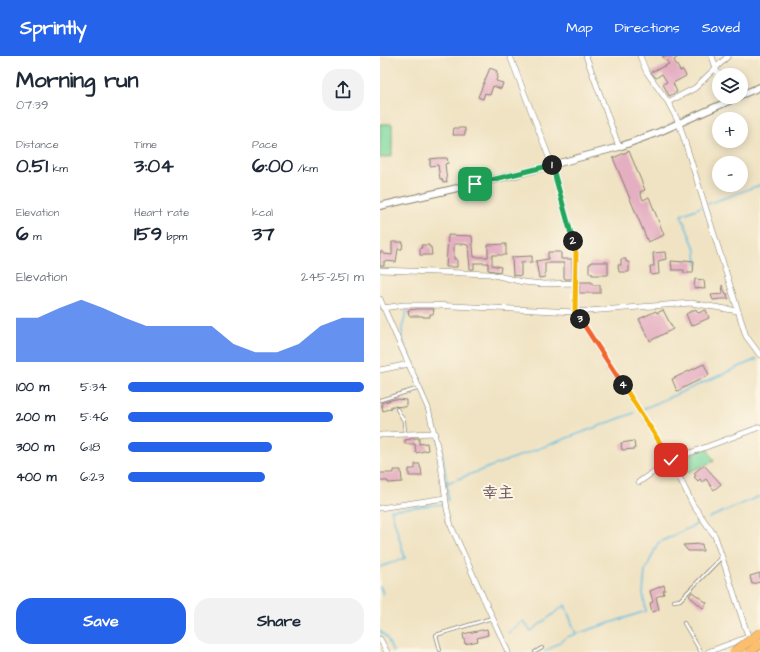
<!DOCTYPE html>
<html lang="en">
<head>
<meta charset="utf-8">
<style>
	body { margin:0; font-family:"Architects Daughter","Klee One",sans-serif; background:#f2f2f3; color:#1f2937; height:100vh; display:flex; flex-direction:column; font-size:15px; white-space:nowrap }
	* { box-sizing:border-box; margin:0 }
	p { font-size:13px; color:#747a83 }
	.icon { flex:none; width:22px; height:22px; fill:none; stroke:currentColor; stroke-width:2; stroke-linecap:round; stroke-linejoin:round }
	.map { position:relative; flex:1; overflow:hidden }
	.sheet { display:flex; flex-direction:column; background:#fff; width:380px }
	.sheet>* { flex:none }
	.tools { position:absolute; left:332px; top:12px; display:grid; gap:8px }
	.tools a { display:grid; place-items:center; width:36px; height:36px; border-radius:50%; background:#fff; box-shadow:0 2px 10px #0003; font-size:20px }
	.pin { position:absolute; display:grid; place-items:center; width:34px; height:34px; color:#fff; margin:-17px; border-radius:8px; box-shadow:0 2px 6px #0006 }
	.km { position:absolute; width:20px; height:20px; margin:-10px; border-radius:50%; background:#222; color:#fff; font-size:11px; line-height:20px; text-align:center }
	.round { display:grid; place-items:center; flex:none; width:42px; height:42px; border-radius:16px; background:#f2f2f3 }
	.summary { display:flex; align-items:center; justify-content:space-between; height:68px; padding:0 16px }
	h1 { font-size:22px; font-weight:800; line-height:30px }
	.figures { display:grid; grid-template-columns:repeat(3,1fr); gap:6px; height:68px; padding:4px 16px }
	.figures div { display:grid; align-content:center }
	.figures b { font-size:20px; font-weight:800 }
	.figures small { font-size:11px; font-weight:400 }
	.figures p { font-size:11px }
	.chart { height:112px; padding:8px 16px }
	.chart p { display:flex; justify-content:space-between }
	.chart svg { width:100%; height:72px; margin-top:4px; fill:#2563eb; opacity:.7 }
	.cta { display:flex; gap:8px; margin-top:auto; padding:8px 16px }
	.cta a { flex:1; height:46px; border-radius:16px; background:#2563eb; color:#fff; font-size:16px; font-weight:800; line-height:46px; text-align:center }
	.cta a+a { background:#f2f2f3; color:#1f2937 }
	ul { padding:0 16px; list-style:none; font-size:13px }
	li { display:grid; grid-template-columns:64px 48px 1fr; align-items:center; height:30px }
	li i { height:10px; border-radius:5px; background:#2563eb }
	header { display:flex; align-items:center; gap:24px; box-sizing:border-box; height:56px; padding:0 20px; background:#2563eb; color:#fff }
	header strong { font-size:19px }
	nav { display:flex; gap:22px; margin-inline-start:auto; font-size:14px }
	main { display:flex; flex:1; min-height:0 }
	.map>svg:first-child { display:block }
	.green { fill:#80daa1; stroke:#4e7b5e }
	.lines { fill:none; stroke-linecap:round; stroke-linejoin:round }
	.stream { stroke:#64bde2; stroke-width:1.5 }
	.building { fill:#e5afc2 }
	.service-casing { stroke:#868070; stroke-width:4 }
	.minor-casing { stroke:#868070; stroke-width:6 }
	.tertiary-casing { stroke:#868070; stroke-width:8 }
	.service { stroke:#fff; stroke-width:2.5 }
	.minor { stroke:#fff; stroke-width:5 }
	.tertiary { stroke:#fff; stroke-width:6 }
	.motorway-bridge-casing { stroke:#868070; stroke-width:10; stroke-linecap:butt }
	.motorway-bridge { stroke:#fabe6d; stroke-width:9 }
	.split-1-casing { stroke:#fff; stroke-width:8 }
	.split-2-casing { stroke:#fff; stroke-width:8 }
	.split-3-casing { stroke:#fff; stroke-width:8 }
	.split-4-casing { stroke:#fff; stroke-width:8 }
	.split-5-casing { stroke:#fff; stroke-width:8 }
	.split-1 { stroke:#22a559; stroke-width:5 }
	.split-2 { stroke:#22a559; stroke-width:5 }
	.split-3 { stroke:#f5b400; stroke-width:5 }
	.split-4 { stroke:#f0652b; stroke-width:5 }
	.split-5 { stroke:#f5b400; stroke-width:5 }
	.labels { text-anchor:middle; stroke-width:4; stroke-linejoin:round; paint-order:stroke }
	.quarter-label { font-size:16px; font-weight:bold; fill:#624f56; stroke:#fcf5e5 }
</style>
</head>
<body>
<header>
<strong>Sprintly</strong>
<nav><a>Map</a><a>Directions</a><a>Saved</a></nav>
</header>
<main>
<section class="sheet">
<div class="summary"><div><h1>Morning run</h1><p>07:39</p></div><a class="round"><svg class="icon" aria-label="share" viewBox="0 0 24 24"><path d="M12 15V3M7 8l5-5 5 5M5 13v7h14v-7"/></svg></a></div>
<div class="figures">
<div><p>Distance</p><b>0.51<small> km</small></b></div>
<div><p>Time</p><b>3:04</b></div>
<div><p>Pace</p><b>6:00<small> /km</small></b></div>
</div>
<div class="figures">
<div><p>Elevation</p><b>6<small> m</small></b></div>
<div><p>Heart rate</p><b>159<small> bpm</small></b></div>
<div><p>kcal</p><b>37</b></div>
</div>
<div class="chart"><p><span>Elevation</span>245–251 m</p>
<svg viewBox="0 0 160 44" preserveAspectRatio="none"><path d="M0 44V17L10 17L20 11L30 6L40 11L50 17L60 22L70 22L80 22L90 22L100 33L110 38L120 38L130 33L140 22L150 17L160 17V44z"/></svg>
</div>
<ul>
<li><b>100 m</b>5:34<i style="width:100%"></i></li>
<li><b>200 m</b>5:46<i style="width:87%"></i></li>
<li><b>300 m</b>6:18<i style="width:61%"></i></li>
<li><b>400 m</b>6:23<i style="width:58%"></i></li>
</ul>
<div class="cta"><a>Save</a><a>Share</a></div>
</section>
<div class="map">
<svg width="380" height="596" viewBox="0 0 380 596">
	<rect width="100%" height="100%" fill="#fcf5e5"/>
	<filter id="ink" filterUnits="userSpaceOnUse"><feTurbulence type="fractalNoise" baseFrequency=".025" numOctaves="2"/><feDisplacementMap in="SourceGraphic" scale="8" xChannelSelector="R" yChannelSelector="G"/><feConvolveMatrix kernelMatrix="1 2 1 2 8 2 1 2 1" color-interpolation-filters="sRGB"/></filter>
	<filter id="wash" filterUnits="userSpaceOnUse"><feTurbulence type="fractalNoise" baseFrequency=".012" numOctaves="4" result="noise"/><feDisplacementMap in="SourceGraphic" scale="16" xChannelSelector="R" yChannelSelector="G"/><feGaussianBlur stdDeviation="0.9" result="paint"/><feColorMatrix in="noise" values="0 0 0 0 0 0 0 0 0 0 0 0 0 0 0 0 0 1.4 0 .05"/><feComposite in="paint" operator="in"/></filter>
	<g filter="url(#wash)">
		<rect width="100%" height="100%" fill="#f0e3c3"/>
		<path class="green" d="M0,68H12V100L0,102Z
			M327,392L334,405L306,417L299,403Z"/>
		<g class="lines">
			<path class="stream" d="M328,148L380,129
				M317,209L316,195L301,159L321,151
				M28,251L22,272V282L47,341
				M49,347L62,396L67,427
				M263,353L377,303
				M68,445L67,427L254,357
				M329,462L380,440
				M0,511L25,502L11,454L63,448
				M0,530L3,538
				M0,575L7,582L13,596
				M128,577L143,565L151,575L185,549L196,578
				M165,596L187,581L266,555L263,537L265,515L278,487L319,467"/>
		</g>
		<g id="blocks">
			<path class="building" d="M282,0H299L294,4L300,15L303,14L306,20L293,27L297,36L289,40L283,28L287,26L282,18L276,22L271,16L289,8Z
				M110,12L117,15L116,17L118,18L116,25L123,27L121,33L113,30L110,39L105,37L103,43L98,41Z
				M74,72H85V79H73Z
				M249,95L265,134L260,136L263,144L269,141L284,179L268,186L233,102Z
				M58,102H67L68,107L65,108L67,126L63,127L62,123H60L58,109L50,110V103Z
				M68,179L92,180L94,201H108V189L126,188V199H112V209L121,211L120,216L108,214V207H94V213H90L88,189L83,188H74V203H77V211H66Z
				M12,186H23L22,193H18L16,206L4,205V210H0V196H3L4,198L12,199Z
				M41,189H49V191H51L52,199H40V192H42Z
				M168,196H181V203H192V223H185L184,221V207H165V221L159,222L156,205L168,203Z
				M285,196L286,203L278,205L279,218L271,219L270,210H274L273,197Z
				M152,200V206L141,207V220L133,219L132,201Z
				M241,203H246V206H249V216H239L238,209H241Z
				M304,204L314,205L313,217H304V214H292L291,205L304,206Z
				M211,206H228V219H212V217H209V208H211Z
				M315,223L324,224L325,233L314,232Z
				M200,226H212V229H220V237H199Z
				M342,229L346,238H348L347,240L349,243H341L333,244L331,239L343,238Z
				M37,253H54L53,258H50V261H43V260H29L28,254Z
				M316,253L318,257L326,254L329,262L311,270L306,258Z
				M283,254L293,273L270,285L259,263L276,255L277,257Z
				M324,308L329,319L297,335L292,323Z
				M15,343L26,344V351L11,350V352L3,355L1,347Z
				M31,382H39V388L47,387L48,394L36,397L35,388H25V384L31,383Z
				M254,385L255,393L242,394L241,387Z
				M35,408H40V412H41L42,420H29V413H35Z
				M324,409L341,428L334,434L326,423L322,426L320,423L318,425L314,421L316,420L314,417Z
				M14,414H21L22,426L8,427V425H0V417H14Z
				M322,488L323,495H308L303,489Z
				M380,517V526L372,528L370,520Z
				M284,529L285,534L283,535L284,538L276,541L279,554L272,556L270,547L273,546L270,535Z
				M312,536L327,547L323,552L309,540Z
				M107,573L108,579L97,582L98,585L85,588L83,578Z"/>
		</g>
	</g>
	<g filter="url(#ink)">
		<use href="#blocks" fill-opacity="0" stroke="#868070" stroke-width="1"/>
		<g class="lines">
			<g class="service-casing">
				<path id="service" d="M0,344L40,332
					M17,353L24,365L25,378
					M294,545L300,544L341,502
					M304,567L321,596
					M60,594L56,579L112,562
					M155,596L162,592"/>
			</g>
			<g class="minor-casing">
				<path id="minor" d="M130,0L172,109L196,197L195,256L291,404L313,449L335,480L370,586
					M206,0L239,91
					M260,0L266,15L288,46L299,67L366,280L380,299
					M332,0L337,16L340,19
					M288,46L315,32L348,0
					M0,214L110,218L143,226L164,228L195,227
					M0,243L48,352L60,402L67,453L71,470L128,596
					M3,252L24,249H52L195,256L311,247L358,255
					M0,314L29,308
					M0,379L55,377
					M259,426L291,404L380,371
					M0,452L65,442
					M0,583L7,596
					M328,596L368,581"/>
			</g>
			<g class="tertiary-casing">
				<path id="tertiary" d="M361,39L380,31
					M0,150L138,118L239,91L279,76L358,41"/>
			</g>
			<use href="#service" class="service"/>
			<use href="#minor" class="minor"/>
			<use href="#tertiary" class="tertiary"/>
			<g class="motorway-bridge-casing">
				<path id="motorway-bridge" d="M354,596L380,577
					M370,596L380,588"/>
			</g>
			<use href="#motorway-bridge" class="motorway-bridge"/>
		</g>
	</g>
	<g class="lines" filter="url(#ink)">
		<g class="split-1-casing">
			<path id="split-1" d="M95,128L172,109"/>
		</g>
		<g class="split-2-casing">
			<path id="split-2" d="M172,109L193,185"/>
		</g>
		<g class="split-3-casing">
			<path id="split-3" d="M193,185L196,197L195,256L200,263"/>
		</g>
		<g class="split-4-casing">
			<path id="split-4" d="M200,263L243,329"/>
		</g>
		<g class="split-5-casing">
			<path id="split-5" d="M243,329L291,404"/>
		</g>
		<use href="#split-1" class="split-1"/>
		<use href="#split-2" class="split-2"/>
		<use href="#split-3" class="split-3"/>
		<use href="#split-4" class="split-4"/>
		<use href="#split-5" class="split-5"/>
	</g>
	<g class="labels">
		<g class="quarter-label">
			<text x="118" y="442">幸主</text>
		</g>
	</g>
</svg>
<div class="tools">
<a><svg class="icon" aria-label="layers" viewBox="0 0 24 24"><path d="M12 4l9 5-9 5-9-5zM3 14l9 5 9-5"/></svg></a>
<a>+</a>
<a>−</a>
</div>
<div class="pin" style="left:95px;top:128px;background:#1e9e55"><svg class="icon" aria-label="arrive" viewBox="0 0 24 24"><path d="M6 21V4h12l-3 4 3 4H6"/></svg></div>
<div class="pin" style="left:291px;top:404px;background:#d93025"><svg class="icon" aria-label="check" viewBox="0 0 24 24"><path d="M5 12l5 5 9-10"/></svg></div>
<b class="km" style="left:172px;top:109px">1</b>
<b class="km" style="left:193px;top:185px">2</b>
<b class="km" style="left:200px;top:263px">3</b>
<b class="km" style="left:243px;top:329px">4</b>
</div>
</main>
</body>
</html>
